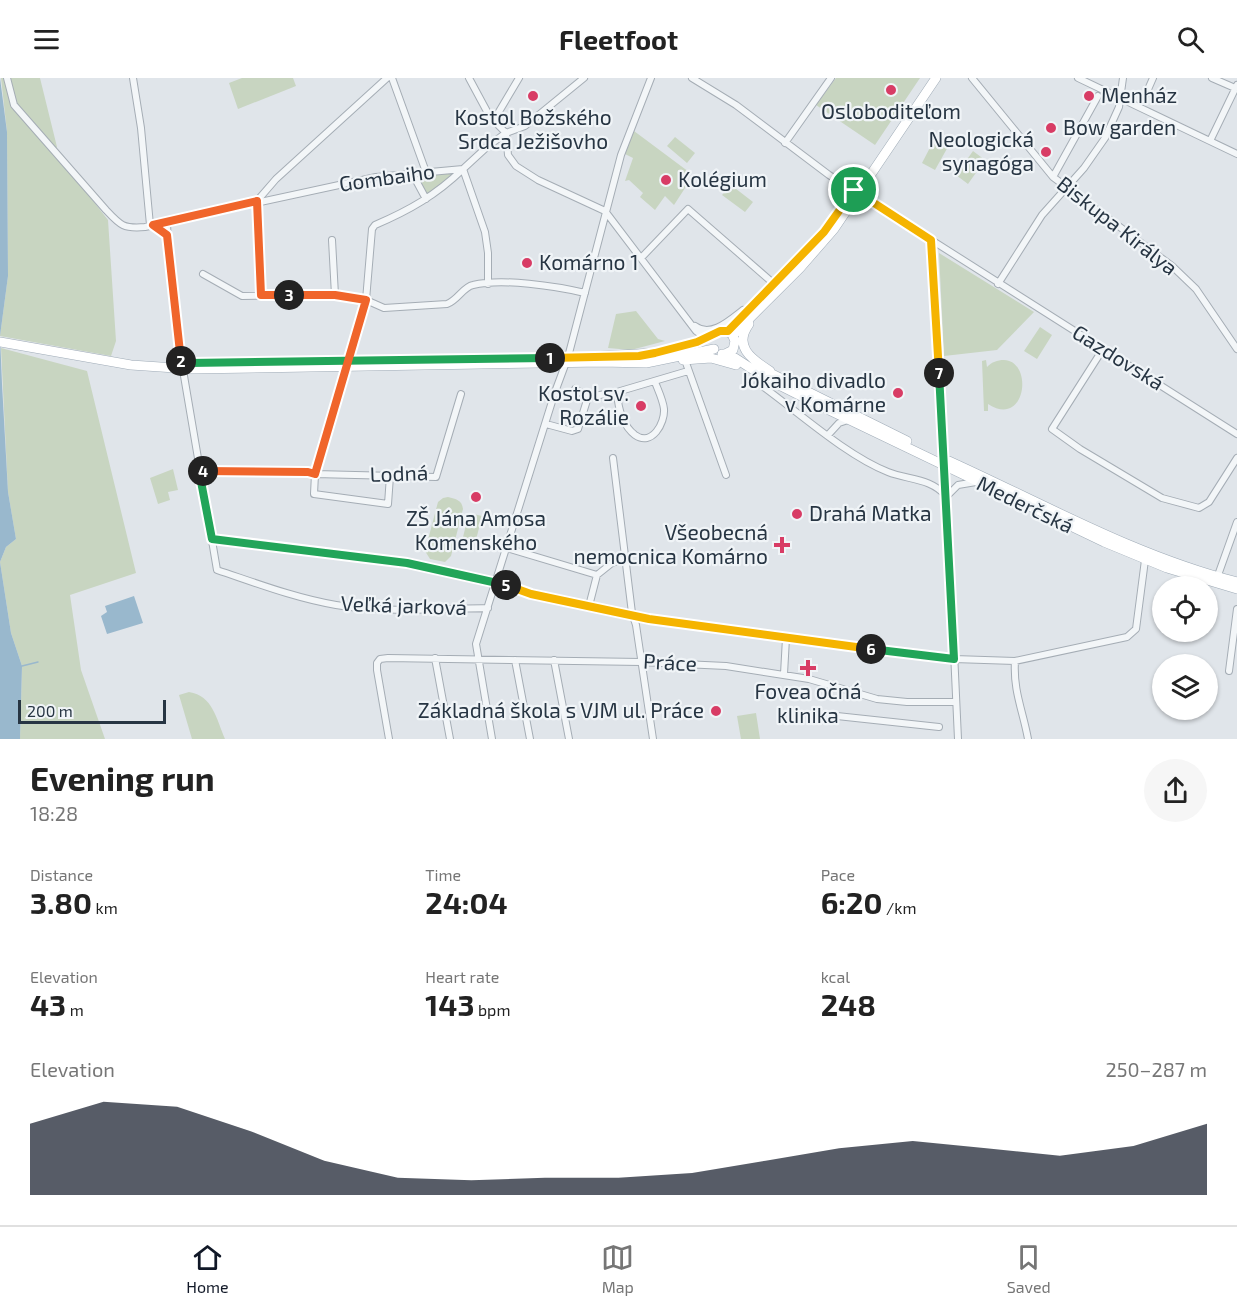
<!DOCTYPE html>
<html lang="en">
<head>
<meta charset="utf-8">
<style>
	body { margin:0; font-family:"Exo 2",sans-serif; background:#f6f6f6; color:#222; height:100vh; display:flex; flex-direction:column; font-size:22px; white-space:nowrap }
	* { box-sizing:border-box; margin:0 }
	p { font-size:20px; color:#767676 }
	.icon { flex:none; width:33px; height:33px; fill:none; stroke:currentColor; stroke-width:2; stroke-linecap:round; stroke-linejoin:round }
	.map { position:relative; height:661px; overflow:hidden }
	.sheet { display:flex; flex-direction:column; background:#fff; flex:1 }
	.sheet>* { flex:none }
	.fabs { position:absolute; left:1152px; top:498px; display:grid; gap:12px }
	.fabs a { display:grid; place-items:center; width:66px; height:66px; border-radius:50%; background:#fff; box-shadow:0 2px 4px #0004; font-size:30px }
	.scale { position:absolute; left:18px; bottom:15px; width:148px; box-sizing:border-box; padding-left:6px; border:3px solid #273543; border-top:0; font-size:16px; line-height:21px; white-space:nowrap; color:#273543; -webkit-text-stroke:4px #f0f4f7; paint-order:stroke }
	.pin { position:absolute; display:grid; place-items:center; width:51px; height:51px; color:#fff; margin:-26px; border:3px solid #fff; border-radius:50%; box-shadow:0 2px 6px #0007 }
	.km { position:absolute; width:30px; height:30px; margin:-15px; border-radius:50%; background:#222; color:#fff; font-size:16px; line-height:30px; text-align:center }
	.round { display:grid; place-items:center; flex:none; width:63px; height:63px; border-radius:32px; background:#f6f6f6 }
	.overview { display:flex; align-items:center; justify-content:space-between; height:102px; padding:0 30px }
	h1 { font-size:33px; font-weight:700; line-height:45px }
	.stats { display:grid; grid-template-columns:repeat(3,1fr); gap:9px; height:102px; padding:6px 30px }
	.stats div { display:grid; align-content:center }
	.stats b { font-size:30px; font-weight:700 }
	.stats small { font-size:16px; font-weight:400 }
	.stats p { font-size:16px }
	.chart { height:168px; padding:12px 30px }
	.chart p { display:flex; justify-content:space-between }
	.chart svg { width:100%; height:108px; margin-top:6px; fill:#111827; opacity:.7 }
	header { display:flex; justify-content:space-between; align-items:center; height:78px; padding:0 30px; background:#fff; font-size:27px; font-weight:700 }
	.tab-bar { display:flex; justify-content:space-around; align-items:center; height:84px; border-top:2px solid #e0e0e0; background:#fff; font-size:16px; color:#767676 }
	.tab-bar a { display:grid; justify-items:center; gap:3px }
	.tab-bar .current { color:#111827 }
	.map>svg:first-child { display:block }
	.green { fill:#c8d5c1 }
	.water { fill:#99b8cd }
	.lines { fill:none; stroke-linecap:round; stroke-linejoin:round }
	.stream { stroke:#99b8cd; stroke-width:1.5 }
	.minor-casing { stroke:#a5adb5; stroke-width:8 }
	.primary-casing { stroke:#9fabb7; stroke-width:10 }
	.minor { stroke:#f3f6f8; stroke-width:6 }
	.primary { stroke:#fff; stroke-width:9 }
	.split-1-casing { stroke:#fff; stroke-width:12 }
	.split-2-casing { stroke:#fff; stroke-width:12 }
	.split-3-casing { stroke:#fff; stroke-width:12 }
	.split-4-casing { stroke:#fff; stroke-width:12 }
	.split-5-casing { stroke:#fff; stroke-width:12 }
	.split-6-casing { stroke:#fff; stroke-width:12 }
	.split-7-casing { stroke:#fff; stroke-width:12 }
	.split-8-casing { stroke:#fff; stroke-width:12 }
	.split-1 { stroke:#f5b400; stroke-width:8 }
	.split-2 { stroke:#22a559; stroke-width:8 }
	.split-3 { stroke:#f0652b; stroke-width:8 }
	.split-4 { stroke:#f0652b; stroke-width:8 }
	.split-5 { stroke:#22a559; stroke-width:8 }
	.split-6 { stroke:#f5b400; stroke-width:8 }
	.split-7 { stroke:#22a559; stroke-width:8 }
	.split-8 { stroke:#f5b400; stroke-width:8 }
	.poi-dot { fill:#d83c65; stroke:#f0f4f7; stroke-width:2 }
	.labels { text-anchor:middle; stroke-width:4.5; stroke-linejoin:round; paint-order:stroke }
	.poi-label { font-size:21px; fill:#273543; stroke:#f0f4f7; text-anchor:start }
	.street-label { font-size:21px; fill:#273543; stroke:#f0f4f7 }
</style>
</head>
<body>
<header><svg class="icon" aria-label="menu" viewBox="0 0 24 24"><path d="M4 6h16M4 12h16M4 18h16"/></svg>Fleetfoot<svg class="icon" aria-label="search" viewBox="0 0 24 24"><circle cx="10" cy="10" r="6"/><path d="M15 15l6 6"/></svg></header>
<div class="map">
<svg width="1237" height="661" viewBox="0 0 1237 661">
	<rect width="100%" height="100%" fill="#e0e5ea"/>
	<path class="green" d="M1,0H40L57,69L53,73L57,81L72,96L108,142L116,263L111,278L0,258L8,198L7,54Z
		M242,0H293L296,8L238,31L229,5Z
		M836,0H920L875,67L816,27Z
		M634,53L689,94L683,104L687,107L674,127L665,118L655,132L640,119L643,115L629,102L625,103L633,80L625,76Z
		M675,59L695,75L687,85L667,68Z
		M935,60L949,67L935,92L922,85Z
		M973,73L985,82L968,106L956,97Z
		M459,92L427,118L416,97Z
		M731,107L753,124L745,134L722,117Z
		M939,175L1034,234L997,272L944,278Z
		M636,233L658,261L665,263L631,272L608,270L616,236Z
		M1040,249L1052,257L1037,281L1024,273Z
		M1,270L87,293L136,495L70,517L81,592L105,661H20L22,588L11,555L0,484L6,469L16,461L8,414Z
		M986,282L987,289C992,284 997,282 1004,282C1034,283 1026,351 988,326V333H984L982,283Z
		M173,391L178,412L168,414L170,422L158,426L150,400Z
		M448,419C456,421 462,422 463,431L451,478L445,484L430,481L425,473L438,424L443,420Z
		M469,435L482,438L476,462L463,459Z
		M189,614C213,618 216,640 225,661H192L179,617Z
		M756,635L760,661H741L737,638Z"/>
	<path class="water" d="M0,0L7,54L8,198L0,258L2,306L8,414L16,461L6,469L0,484L11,555L22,588L20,661H0Z
		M134,518L143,545L107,556L101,538L107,534L105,528Z"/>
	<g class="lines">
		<path class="stream" d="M22,588L38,584"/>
		<g class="minor-casing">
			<path id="minor" d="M7,0L14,27L106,132C120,147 123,151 145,149L376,99L463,91L488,68L506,55L525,48L584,0
				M133,0L141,50L150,147
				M392,0L426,94
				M469,0L490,39L506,55
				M692,0L736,27L829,97L1237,356
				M972,0L1053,99L1172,188L1196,211L1237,271
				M1078,0L1237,76
				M1212,0L1235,10
				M1146,16L1153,0
				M494,42L519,0
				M506,55L508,77L516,88L538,102L605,133L696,253L706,260
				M1210,63L1237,7
				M785,65L831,0
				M412,95L426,121
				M1053,99L1098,18
				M257,123L276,101L387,0
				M257,123L261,217
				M167,144L168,171L183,292L217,492C256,505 295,520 336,527C386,535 437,531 488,530
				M332,162L335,217
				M931,162L949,465L958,661
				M641,180L688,131L773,205
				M203,196L242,218L335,217L366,222L384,230L447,226C458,222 463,209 473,207C502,200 556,208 585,215
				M998,206L1042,137L1084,90L1105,60L1119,29L1123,0
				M695,248C711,260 730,242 743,232
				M1103,271L1052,351L1080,371L1162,420L1199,430L1209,424L1237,380
				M685,282L726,397
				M758,305C796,332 845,377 888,394C908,402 931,400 946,418
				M575,311L588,319
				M617,314C618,329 622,347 635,357C652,369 665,345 664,331C663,322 658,312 655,304
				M588,319L617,314L688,293
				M546,346L572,353L578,351L588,319
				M828,357L839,345L848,342
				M613,380L632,535L636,547L653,661
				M199,393L308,394L315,396L436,399L461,316
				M390,398L388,426L314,416L315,396L366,222L372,151L375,147C410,132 436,117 463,91L485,154L488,175V206
				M946,419L958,407L976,404
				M212,461L415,487L507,507L531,516L649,541L954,581L1015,583L1127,559L1136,551L1145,482L1148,481
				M507,470L597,497L612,485L626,480
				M1217,500L1237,444
				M589,528L597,497
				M435,580L450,661
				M515,582L530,661
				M554,582L569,661
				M1015,583C1013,613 1023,633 1028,661
				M1229,593L1237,531
				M784,596L786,560
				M837,638L939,649
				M389,661L377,592V585L380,581L388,580L641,584L726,588L809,601L877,621L907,624H956
				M492,661L476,566L555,314L568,279L621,77L651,0"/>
		</g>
		<g class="primary-casing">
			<path id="primary" d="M749,246C733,268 751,281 770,293
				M727,253L822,155
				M733,257L800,190L834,151L936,0
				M0,264L131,287L190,291L602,284L646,285L714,271
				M722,276L735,280L769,302L829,332L1104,464L1167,490L1237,511
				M601,278L655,275L697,264L723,252L732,256L735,263L733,272L725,276
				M683,282L711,280L736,287
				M764,292L907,363
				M949,383C1044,426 1135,478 1237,504"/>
		</g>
		<use href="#minor" class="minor"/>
		<use href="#primary" class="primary"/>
	</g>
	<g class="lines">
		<g class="split-1-casing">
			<path id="split-1" d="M550,280L639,278L655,275L697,264L720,253H728L824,154L854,112"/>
		</g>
		<g class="split-2-casing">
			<path id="split-2" d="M181,283L182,285H189L550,280"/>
		</g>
		<g class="split-3-casing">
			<path id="split-3" d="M181,283L167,157L153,147L257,123L261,217H289"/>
		</g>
		<g class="split-4-casing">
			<path id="split-4" d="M203,393L308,394L315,396L366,222L335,217H289"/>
		</g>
		<g class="split-5-casing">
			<path id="split-5" d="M203,393H199L212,461L407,485L506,507"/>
		</g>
		<g class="split-6-casing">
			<path id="split-6" d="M506,507L531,516L649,541L871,571"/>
		</g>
		<g class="split-7-casing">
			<path id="split-7" d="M871,571L954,581L939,295"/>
		</g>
		<g class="split-8-casing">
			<path id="split-8" d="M854,112L931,162L939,295"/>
		</g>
		<use href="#split-1" class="split-1"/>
		<use href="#split-2" class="split-2"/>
		<use href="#split-3" class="split-3"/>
		<use href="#split-4" class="split-4"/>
		<use href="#split-5" class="split-5"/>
		<use href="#split-6" class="split-6"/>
		<use href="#split-7" class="split-7"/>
		<use href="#split-8" class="split-8"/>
	</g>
	<g class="poi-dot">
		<circle cx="891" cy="12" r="6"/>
		<circle cx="533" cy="18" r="6"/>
		<circle cx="1089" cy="18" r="6"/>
		<circle cx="1051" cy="50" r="6"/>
		<circle cx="1046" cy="74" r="6"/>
		<circle cx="666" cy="102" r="6"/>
		<circle cx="527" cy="185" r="6"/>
		<circle cx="898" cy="315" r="6"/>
		<circle cx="641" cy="328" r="6"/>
		<circle cx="476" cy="419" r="6"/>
		<circle cx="797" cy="436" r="6"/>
		<path d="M779 458h6v6h6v6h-6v6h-6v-6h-6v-6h6z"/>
		<path d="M805 581h6v6h6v6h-6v6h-6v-6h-6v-6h6z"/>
		<circle cx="716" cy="633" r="6"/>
	</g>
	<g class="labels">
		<g class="poi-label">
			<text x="1101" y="25">Menház</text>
			<text x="891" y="41" text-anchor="middle">Osloboditeľom</text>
			<text x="533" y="47" text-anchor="middle">Kostol Božského<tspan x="533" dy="24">Srdca Ježišovho</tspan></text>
			<text x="1063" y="57">Bow garden</text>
			<text x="1034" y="69" text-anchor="end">Neologická<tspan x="1034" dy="24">synagóga</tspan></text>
			<text x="678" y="109">Kolégium</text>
			<text x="539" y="192">Komárno 1</text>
			<text x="886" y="310" text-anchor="end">Jókaiho divadlo<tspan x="886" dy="24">v Komárne</tspan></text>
			<text x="629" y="323" text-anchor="end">Kostol sv.<tspan x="629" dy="24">Rozálie</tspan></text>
			<text x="809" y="443">Drahá Matka</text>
			<text x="476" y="448" text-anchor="middle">ZŠ Jána Amosa<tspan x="476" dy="24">Komenského</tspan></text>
			<text x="768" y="462" text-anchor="end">Všeobecná<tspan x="768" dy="24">nemocnica Komárno</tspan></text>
			<text x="808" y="621" text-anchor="middle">Fovea očná<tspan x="808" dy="24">klinika</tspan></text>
			<text x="704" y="640" text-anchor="end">Základná škola s VJM ul. Práce</text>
		</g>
		<g class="street-label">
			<text transform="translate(387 100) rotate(-8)" y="7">Gombaiho</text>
			<text transform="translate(1117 148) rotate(38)" y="7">Biskupa Királya</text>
			<text transform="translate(1118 280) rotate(32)" y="7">Gazdovská</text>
			<text transform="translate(399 396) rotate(-2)" y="7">Lodná</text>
			<text transform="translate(1025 427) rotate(26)" y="7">Mederčská</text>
			<text transform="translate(404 528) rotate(2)" y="7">Veľká jarková</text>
			<text transform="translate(670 585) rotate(3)" y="7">Práce</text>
		</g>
	</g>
</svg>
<div class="fabs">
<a><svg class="icon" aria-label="locate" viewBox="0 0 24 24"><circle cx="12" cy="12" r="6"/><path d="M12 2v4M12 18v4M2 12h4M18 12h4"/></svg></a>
<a><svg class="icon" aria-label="layers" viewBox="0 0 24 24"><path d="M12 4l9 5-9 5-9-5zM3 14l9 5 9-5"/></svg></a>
</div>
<div class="scale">200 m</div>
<div class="pin" style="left:854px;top:112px;background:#1e9e55"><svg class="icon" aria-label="arrive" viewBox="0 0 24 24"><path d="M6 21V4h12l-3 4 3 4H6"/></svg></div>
<b class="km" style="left:550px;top:280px">1</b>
<b class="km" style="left:181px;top:283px">2</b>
<b class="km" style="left:289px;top:217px">3</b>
<b class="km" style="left:203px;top:393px">4</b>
<b class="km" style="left:506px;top:507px">5</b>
<b class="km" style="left:871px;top:571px">6</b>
<b class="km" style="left:939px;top:295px">7</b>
</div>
<section class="sheet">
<div class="overview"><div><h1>Evening run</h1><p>18:28</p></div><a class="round"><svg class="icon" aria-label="share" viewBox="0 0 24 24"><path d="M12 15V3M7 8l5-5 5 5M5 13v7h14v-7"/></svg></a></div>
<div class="stats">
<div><p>Distance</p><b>3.80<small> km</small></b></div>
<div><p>Time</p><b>24:04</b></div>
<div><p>Pace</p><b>6:20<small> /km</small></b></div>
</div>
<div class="stats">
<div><p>Elevation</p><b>43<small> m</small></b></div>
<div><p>Heart rate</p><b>143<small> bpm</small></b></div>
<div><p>kcal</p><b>248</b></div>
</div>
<div class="chart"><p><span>Elevation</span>250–287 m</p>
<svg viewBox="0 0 160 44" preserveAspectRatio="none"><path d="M0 44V15L10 6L20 8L30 18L40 30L50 37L60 38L70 37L80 37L90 35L100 30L110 25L120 22L130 25L140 28L150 24L160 15V44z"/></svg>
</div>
</section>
<nav class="tab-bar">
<a class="current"><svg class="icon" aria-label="home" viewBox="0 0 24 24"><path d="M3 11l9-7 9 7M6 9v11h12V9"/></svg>Home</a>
<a><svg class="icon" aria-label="map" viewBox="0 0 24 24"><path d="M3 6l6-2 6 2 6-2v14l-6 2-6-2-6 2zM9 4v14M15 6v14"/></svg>Map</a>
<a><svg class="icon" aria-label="saved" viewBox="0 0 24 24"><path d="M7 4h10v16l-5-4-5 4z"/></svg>Saved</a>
</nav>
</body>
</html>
